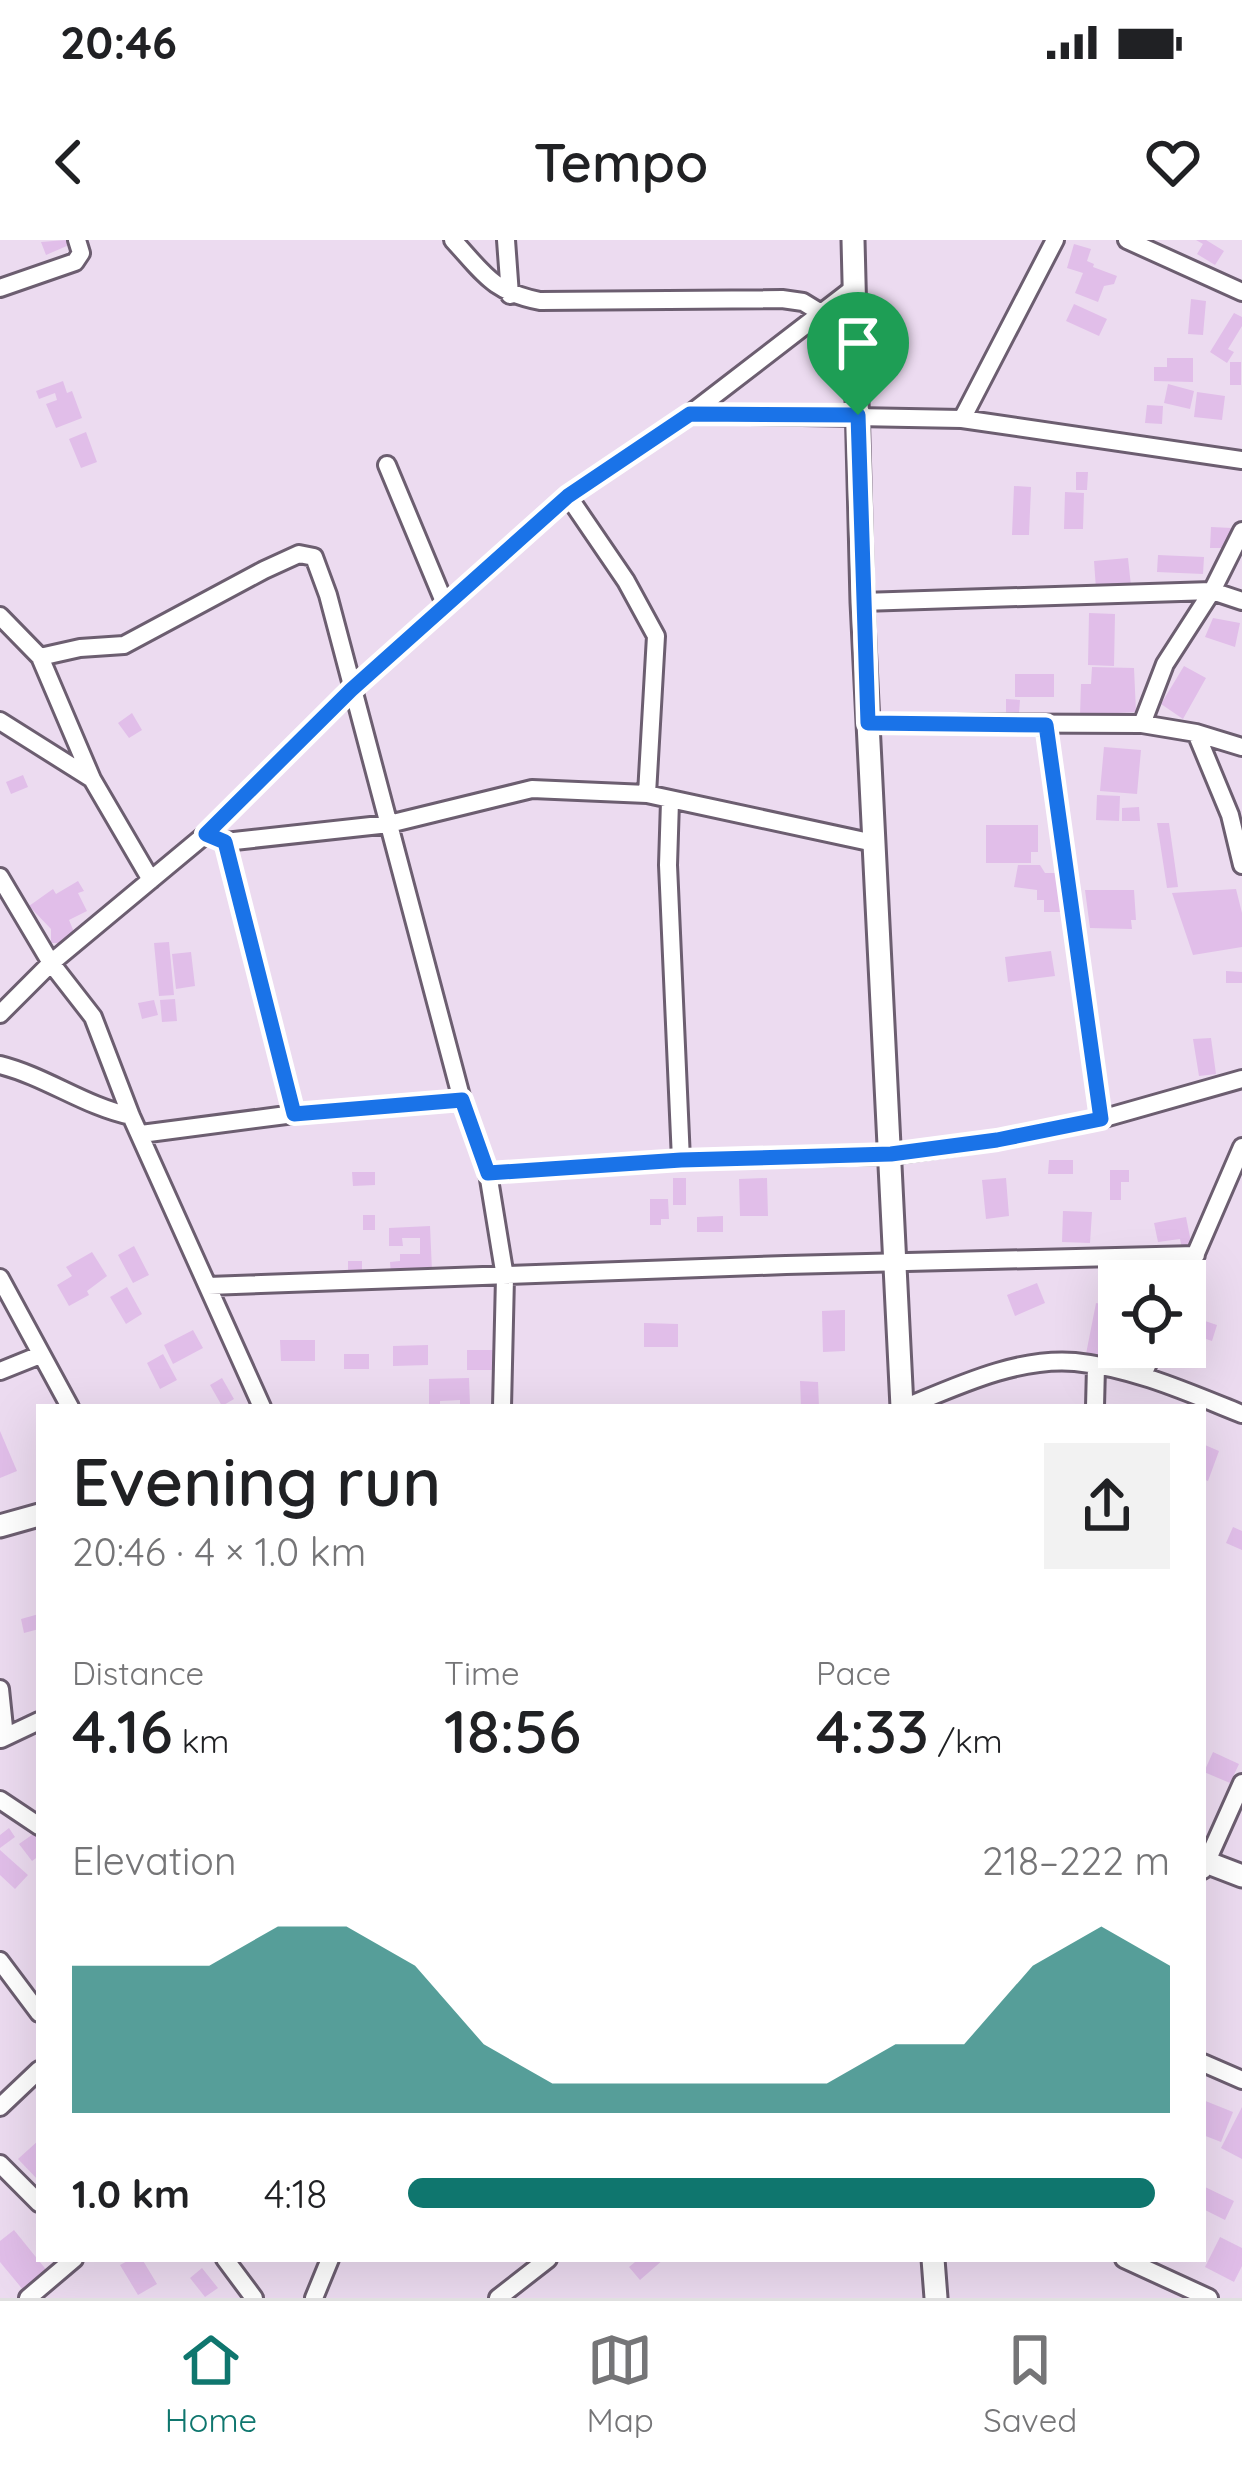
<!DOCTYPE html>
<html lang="en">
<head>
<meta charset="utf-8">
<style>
	body { margin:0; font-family:Quicksand,sans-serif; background:#f2f2f2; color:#202124; height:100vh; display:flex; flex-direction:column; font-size:45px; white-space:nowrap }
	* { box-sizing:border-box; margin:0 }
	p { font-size:39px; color:#757577 }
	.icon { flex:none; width:66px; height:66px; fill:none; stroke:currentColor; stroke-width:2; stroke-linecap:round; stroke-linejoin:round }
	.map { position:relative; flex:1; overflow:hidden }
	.panel { position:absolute; left:36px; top:1164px; width:1170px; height:858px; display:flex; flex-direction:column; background:#fff; border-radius:0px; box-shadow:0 12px 48px #0002 }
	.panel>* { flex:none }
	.buttons { position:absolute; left:1098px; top:1020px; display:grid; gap:24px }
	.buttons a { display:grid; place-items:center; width:108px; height:108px; border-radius:0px; background:#fff; box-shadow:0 12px 48px #0002; font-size:60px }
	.pin { position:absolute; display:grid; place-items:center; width:102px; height:102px; color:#fff; margin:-123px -51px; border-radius:50% 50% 50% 0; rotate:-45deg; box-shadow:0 0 12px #0007 }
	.pin .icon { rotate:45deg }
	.round { display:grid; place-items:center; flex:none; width:126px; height:126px; border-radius:0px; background:#f2f2f2 }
	.head { display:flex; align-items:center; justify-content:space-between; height:204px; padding:0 36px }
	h1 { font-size:66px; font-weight:600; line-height:90px }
	.metrics { display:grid; grid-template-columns:repeat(3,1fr); gap:18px; height:204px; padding:12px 36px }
	.metrics div { display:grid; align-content:center }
	.metrics b { font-size:60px; font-weight:600 }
	.metrics small { font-size:33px; font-weight:400 }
	.metrics p { font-size:33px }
	.chart { height:336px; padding:24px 36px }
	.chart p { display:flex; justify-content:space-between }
	.chart svg { width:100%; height:216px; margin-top:12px; fill:#0f766e; opacity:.7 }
	ul { padding:0 36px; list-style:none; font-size:39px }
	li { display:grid; grid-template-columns:192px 144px 1fr; align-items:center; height:90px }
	li i { height:30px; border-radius:15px; background:#0f766e }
	.status { display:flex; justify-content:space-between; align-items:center; height:84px; padding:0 60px; background:#fff; direction:ltr }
	.status svg { height:33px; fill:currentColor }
	header { display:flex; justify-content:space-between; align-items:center; height:156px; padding:0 36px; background:#fff; font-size:54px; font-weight:600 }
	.menu { display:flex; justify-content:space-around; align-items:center; height:168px; border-top:3px solid #e0e0e0; background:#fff; font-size:33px; color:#757577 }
	.menu a { display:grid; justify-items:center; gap:6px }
	.menu .selected { color:#0f766e }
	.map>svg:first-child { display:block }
	.building { fill:#e1bee9 }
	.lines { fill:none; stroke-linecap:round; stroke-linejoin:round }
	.minor-casing { stroke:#6c5e70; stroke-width:22 }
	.tertiary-casing { stroke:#6c5e70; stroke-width:27 }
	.minor { stroke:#fff; stroke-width:16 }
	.tertiary { stroke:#fff; stroke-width:21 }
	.route-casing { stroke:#fff; stroke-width:24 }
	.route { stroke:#1a73e8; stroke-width:15 }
</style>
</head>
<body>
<div class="status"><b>20:46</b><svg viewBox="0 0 49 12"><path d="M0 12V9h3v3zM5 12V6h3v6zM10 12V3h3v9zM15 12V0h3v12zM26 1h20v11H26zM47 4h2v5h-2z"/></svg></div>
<header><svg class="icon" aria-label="back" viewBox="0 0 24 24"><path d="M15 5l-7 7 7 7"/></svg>Tempo<svg class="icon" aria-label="heart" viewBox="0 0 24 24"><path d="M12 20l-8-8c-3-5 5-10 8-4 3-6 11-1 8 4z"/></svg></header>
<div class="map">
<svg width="1242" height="2058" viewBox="0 0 1242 2058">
	<rect width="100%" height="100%" fill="#ecdbf0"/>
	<path class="building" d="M66,0L69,5L46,15L41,2Z
		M1196,0H1206L1224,11L1215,25L1197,14L1203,4Z
		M1074,4L1091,9L1087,21L1094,24L1093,27L1117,36L1114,44L1104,46L1098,62L1075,53L1083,33L1067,28Z
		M1191,59L1206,61L1203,95L1188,94Z
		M1074,64L1107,79L1099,96L1066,81Z
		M1234,73L1242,77V86L1228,109L1234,112L1227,123L1210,112Z
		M1167,118H1193V142L1154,141V127H1167Z
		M1230,122H1241V145H1230Z
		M63,141L67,153L72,151L82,178L56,188L46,164L57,160L55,153L39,159L36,151Z
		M1168,144L1194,151L1190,169L1164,163Z
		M1197,152L1225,156L1222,180L1194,177Z
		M1147,165L1163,166L1162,184L1145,183Z
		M86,192L97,222L81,228L69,199Z
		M1076,232H1088L1087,250H1076Z
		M1014,246L1031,247L1029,295H1012Z
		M1065,252L1084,253L1083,289H1064Z
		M1211,287L1232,288L1231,308H1210Z
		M1158,315L1204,317L1203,334L1157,332Z
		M1128,318L1131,346L1096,349L1094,321Z
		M1089,373L1115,374L1114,426L1088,425Z
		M1213,378L1240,383L1235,407L1205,397Z
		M1184,426L1206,438L1183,479L1161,464Z
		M1092,427L1134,428L1136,472L1080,475L1081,444H1091Z
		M1015,434H1054V457H1015Z
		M1006,459L1020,460L1019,474H1006Z
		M132,473L142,490L129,498L118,483Z
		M1104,507L1141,510L1137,554L1100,551Z
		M23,535L28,547L11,554L6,542Z
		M1097,555L1120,556L1119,581L1096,580Z
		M1139,567L1140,581H1122V568Z
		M1157,583H1169L1178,647L1167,648Z
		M986,585H1038V612H1031V623H986Z
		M1018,625H1040L1045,633H1062L1064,672H1044V660H1037V650L1014,647Z
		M78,641L84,651L78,653L87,671L69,680L74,692L62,703H51V689L29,666L53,649L56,654Z
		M1236,649L1242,673V707L1193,715L1172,653Z
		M1085,650H1134L1136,680H1131L1132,689L1090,688Z
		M169,702L174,755L159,756L154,703Z
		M1051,711L1055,736L1008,742L1005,717Z
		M191,712L195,746L176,749L172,714Z
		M1226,731L1242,732V743H1226Z
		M175,759L177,781L162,782L160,760Z
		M154,760L158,775L142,779L138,763Z
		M1211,798L1216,834L1199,836L1193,799Z
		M1049,920H1073V934H1048Z
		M1110,930H1129V942H1121V960H1110Z
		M352,932H375V945L353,946Z
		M673,938H686V965H673Z
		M767,938L768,976H740L739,939Z
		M1006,938L1009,976L986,979L982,940Z
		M650,959H668L669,979H661V985H650Z
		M1063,971L1092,972L1090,1003L1062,1002Z
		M363,975H375V990H363Z
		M723,976V992H697V977Z
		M1186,977L1192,1007L1182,1009L1180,999L1158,1002L1154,983Z
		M430,986L432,1031L391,1035L390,1022L400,1021V1014H420V998H402L403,1006H389V988Z
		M134,1006L149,1035L133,1043L118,1015Z
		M92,1012L107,1036L87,1051L89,1055L69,1066L57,1045L72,1036L66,1027Z
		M348,1021H362V1037H348Z
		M1037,1043L1045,1063L1015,1076L1007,1055Z
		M127,1047L142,1074L126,1084L110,1057Z
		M1096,1063L1109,1065L1099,1117L1086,1114Z
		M845,1070V1111L823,1112L822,1071Z
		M1196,1078L1217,1085L1212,1101L1191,1094Z
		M644,1083L678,1084V1107H644Z
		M193,1090L203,1108L173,1124L164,1105Z
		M280,1100H315V1121H281Z
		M428,1105V1125L393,1126V1106Z
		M467,1110H500V1130H467Z
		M163,1114L177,1140L160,1149L147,1123Z
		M344,1114H369V1129H344Z
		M222,1138L234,1159L222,1166L210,1145Z
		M469,1138L470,1165H460V1160L440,1161V1165L429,1166V1139Z
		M800,1141L818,1142L819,1167H801Z
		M0,1191L17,1231L0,1238Z
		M1205,1205L1219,1211L1208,1241L1203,1239Z
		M1233,1287L1242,1291V1310L1226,1303Z
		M39,1374V1389L24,1393L21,1379Z
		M1213,1512L1239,1524L1230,1543L1204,1532Z
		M9,1588L15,1597L0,1608V1595Z
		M39,1590V1616L32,1621L19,1604Z
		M0,1610L28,1635L15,1649L0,1635Z
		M1203,1860L1233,1872L1221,1902L1203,1895Z
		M1242,1867V1919L1221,1908Z
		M39,1900V1941L18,1919Z
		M1203,1946L1234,1961L1225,1980L1203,1969Z
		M14,1990L48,2032L24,2051L0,2022V2001Z
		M1220,1997L1242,2008V2026L1234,2042L1205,2027Z
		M131,2019H142L157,2044L138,2055L120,2025Z
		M632,2019H664L640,2040L629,2027L635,2022Z
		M202,2028L218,2048L205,2057L190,2038Z"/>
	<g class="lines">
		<g class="minor-casing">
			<path id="minor" d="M453,0C484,34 493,52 540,61L782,59L803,62L821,73
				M506,0L510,55
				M1127,0L1242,52
				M0,48L75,22L81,13L77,0
				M690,174L962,179L1242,220
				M962,179L1055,0
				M387,225L445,364
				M568,256L626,341L656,396L647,554
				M862,362L1212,351L1242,361
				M0,376L40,417
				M0,481L92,539L151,640
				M868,483L1142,484L1196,493L1242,507
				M1142,484L1165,424L1212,351L1242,291
				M1046,485L1101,879
				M1196,493L1230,575L1242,625
				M92,539L40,417L80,408L124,405L264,330L299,314L314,317L328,355L462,860L488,933L505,1037L502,1167
				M670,561L668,625L681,920
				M206,594L225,602L389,584L532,549L647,554L874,603
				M225,602L294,874
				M0,637L51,723L93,777L131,876L262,1167
				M0,774L51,723L206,594L351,450L568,256L690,174L855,47
				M0,825C47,837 84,866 131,876
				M141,894L294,874L462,860
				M488,933L681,920L891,915L997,900L1101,879L1242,839
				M0,1038L70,1167
				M1184,1041L1242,907
				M208,1046L786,1025L1196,1015
				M0,1131L40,1115
				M1143,1135L1155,1107
				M906,1167C957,1146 1018,1117 1075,1122C1134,1128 1187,1152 1242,1174
				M1095,1167L1096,1126
				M0,1449L5,1497
				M1,1499L39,1481
				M0,1560L39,1586
				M1203,1630L1242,1543
				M0,1721L39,1773
				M1203,1823L1242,1840
				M0,1867L39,1830
				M0,1924L39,1963
				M225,2019L254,2058
				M1124,2019L1209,2058
				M28,2058L74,2019
				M314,2058L330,2019
				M498,2058L548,2019"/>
		</g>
		<g class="tertiary-casing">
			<path id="tertiary" d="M853,0L862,362L902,1167
				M0,1286L39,1275
				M1203,1621L1242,1636
				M933,2019L936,2058"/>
		</g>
		<use href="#minor" class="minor"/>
		<use href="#tertiary" class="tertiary"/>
	</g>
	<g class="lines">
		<g class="route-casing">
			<path id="route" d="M690,174L858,175L868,483L1046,485L1101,879L997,900L891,914L681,920L488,933L462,860L294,874L225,602L206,594L351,450L568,256Z"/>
		</g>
		<use href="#route" class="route"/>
	</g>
</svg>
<div class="buttons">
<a><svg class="icon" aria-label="locate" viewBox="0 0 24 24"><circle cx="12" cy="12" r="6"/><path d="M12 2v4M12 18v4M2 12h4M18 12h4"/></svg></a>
</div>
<div class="pin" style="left:858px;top:175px;background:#1e9e55"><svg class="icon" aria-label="arrive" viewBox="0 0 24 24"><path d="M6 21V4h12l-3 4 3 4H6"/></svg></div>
<section class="panel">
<div class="head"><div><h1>Evening run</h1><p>20:46 · 4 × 1.0 km</p></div><a class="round"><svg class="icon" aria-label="share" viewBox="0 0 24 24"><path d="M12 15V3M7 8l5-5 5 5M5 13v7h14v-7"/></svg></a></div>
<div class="metrics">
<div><p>Distance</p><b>4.16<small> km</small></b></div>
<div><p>Time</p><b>18:56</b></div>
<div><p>Pace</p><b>4:33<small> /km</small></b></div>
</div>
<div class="chart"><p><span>Elevation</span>218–222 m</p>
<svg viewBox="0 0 160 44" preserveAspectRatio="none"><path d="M0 44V14L10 14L20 14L30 6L40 6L50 14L60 30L70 38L80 38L90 38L100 38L110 38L120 30L130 30L140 14L150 6L160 14V44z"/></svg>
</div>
<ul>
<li><b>1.0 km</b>4:18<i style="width:98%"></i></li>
</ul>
</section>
</div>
<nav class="menu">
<a class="selected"><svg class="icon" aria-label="home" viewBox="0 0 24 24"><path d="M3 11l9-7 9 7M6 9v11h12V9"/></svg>Home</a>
<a><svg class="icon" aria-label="map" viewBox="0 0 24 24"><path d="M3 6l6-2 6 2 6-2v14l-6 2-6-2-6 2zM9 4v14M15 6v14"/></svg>Map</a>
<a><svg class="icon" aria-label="saved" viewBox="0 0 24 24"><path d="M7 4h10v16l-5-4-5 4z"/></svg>Saved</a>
</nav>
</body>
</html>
